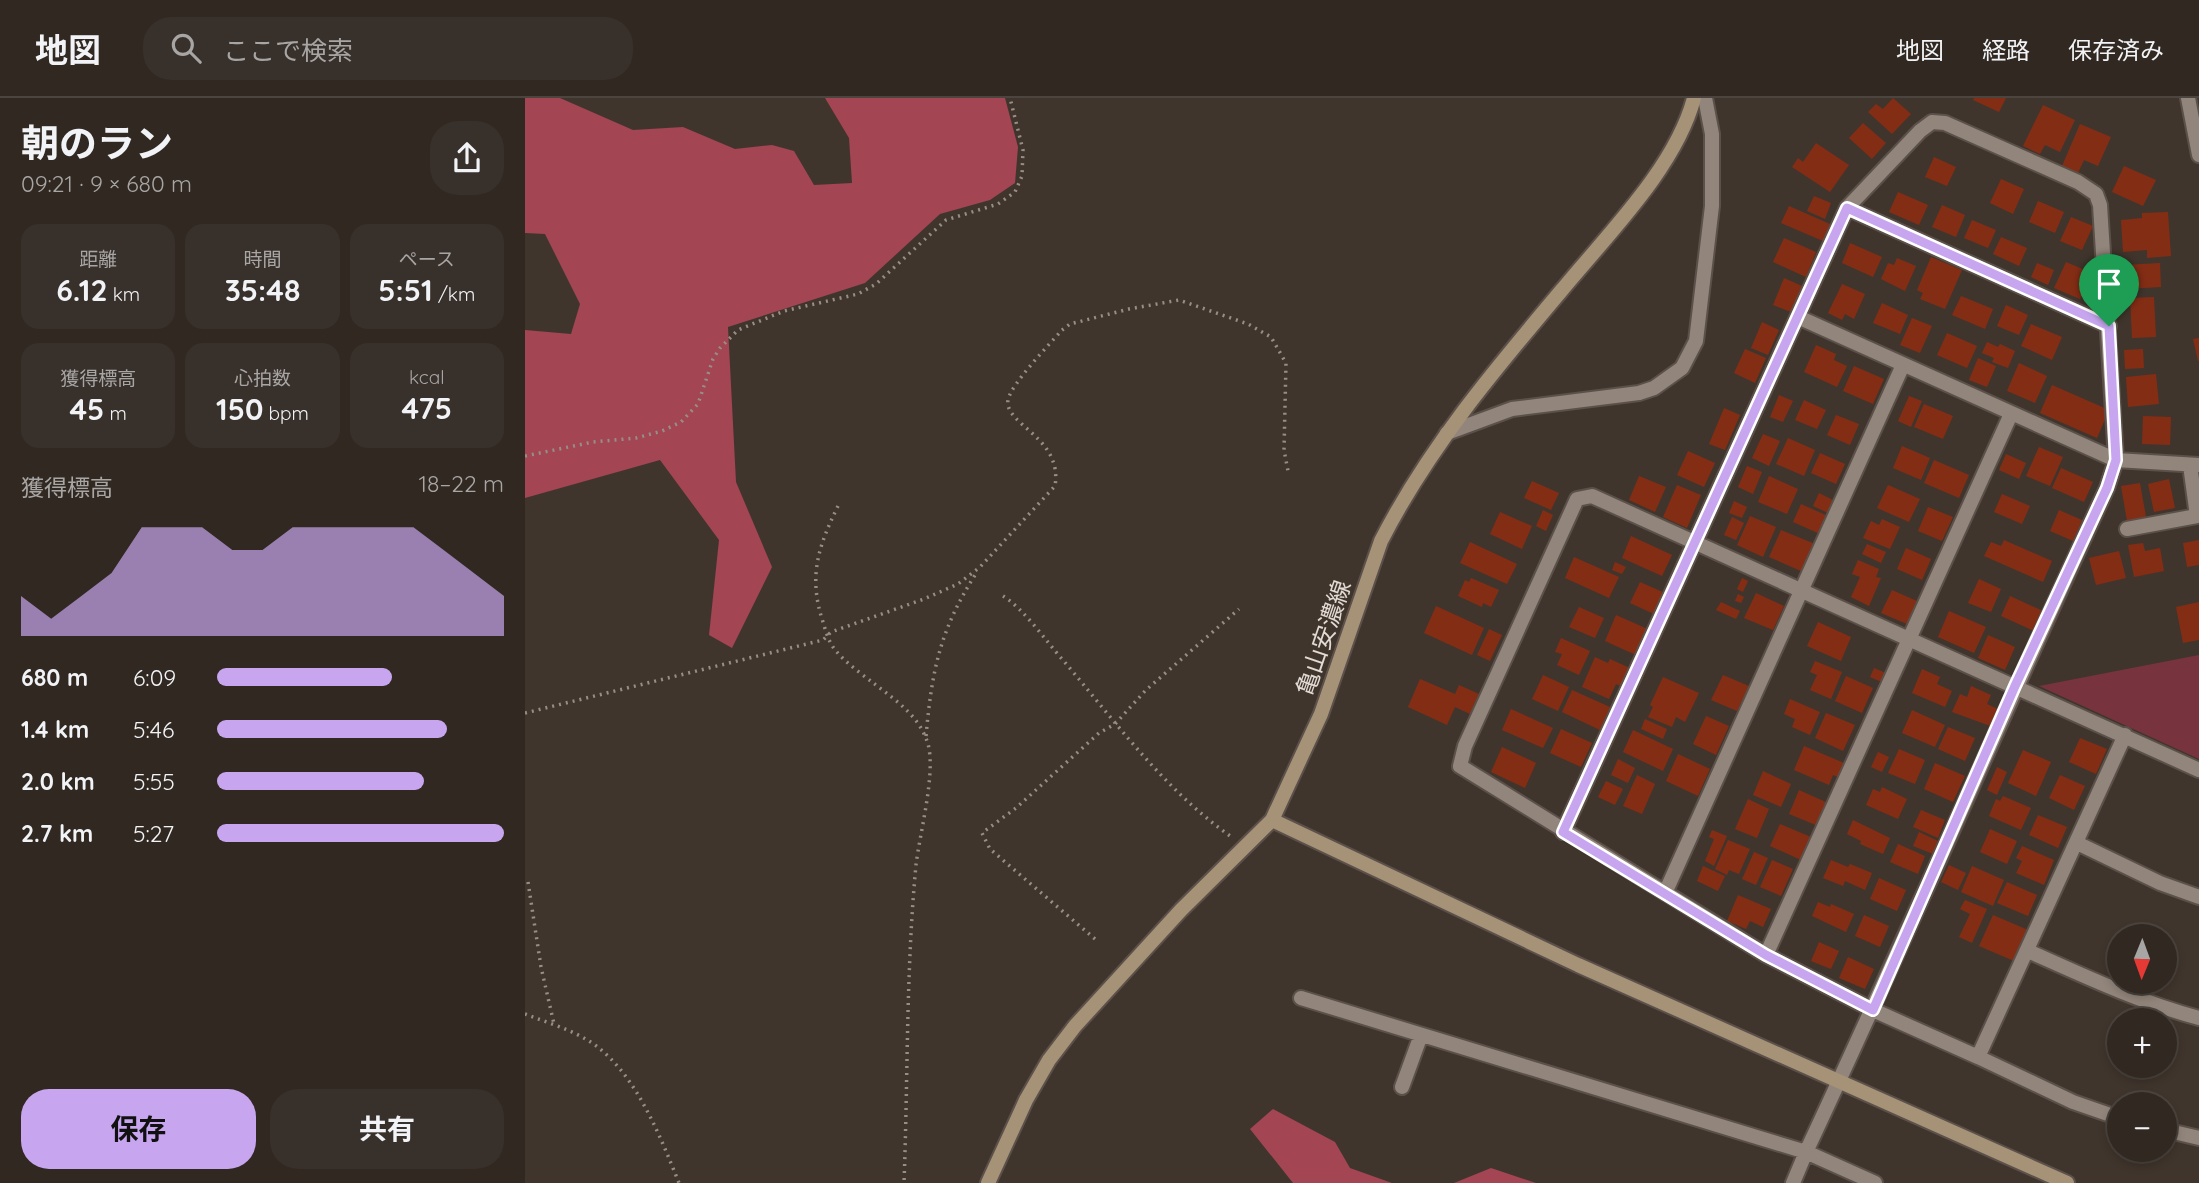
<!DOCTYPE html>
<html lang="ja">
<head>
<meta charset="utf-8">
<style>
	body { margin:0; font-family:Quicksand,"Noto Sans JP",sans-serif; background:#38302a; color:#f1f3f6; height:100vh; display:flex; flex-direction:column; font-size:26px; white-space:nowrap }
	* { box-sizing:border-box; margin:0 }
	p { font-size:23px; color:#a8a6a5 }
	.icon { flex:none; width:38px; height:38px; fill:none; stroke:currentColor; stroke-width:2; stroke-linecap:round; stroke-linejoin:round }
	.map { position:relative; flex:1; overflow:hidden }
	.details { display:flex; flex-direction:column; background:#302821; width:525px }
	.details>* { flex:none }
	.needle { width:46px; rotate:181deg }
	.buttons { position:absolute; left:1582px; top:826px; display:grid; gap:14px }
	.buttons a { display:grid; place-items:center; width:70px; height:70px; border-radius:50%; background:#302821; box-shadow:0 4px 10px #0003,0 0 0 2px #4b443f; font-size:35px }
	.pin { position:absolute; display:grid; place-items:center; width:60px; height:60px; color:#fff; margin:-72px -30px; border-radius:50% 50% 50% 0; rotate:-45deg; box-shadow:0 0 7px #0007 }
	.pin .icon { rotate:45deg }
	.round { display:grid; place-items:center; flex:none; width:74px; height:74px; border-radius:28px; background:#38302a }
	.overview { display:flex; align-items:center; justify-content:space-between; height:119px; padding:0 21px }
	h1 { font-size:38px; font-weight:700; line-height:52px }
	.figures { display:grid; grid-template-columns:repeat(3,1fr); gap:10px; height:119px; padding:7px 21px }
	.figures div { display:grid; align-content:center; border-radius:18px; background:#38302a; text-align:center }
	.figures b { font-size:30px; font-weight:700 }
	.figures small { font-size:19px; font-weight:400 }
	.figures p { font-size:19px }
	.chart { height:196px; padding:14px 21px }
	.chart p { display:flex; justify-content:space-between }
	.chart svg { width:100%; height:126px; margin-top:7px; fill:#c7a6ef; opacity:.7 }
	.primary-button { display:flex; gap:14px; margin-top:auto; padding:14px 21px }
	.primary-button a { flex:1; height:80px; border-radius:28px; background:#c7a6ef; color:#111; font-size:28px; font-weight:700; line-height:80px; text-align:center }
	.primary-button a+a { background:#38302a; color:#f1f3f6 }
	ul { padding:0 21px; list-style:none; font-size:23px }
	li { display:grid; grid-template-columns:112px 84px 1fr; align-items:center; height:52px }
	li i { height:18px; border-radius:9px; background:#c7a6ef }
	header { display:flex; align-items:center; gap:42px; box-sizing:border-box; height:98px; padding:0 35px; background:#302821; border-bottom:2px solid #4b443f }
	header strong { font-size:33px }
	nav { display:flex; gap:38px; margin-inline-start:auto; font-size:24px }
	.search { width:490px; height:63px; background:#38302a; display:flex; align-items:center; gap:18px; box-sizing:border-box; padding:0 24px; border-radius:28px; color:#a8a6a5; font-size:26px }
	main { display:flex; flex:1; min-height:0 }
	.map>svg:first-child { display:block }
	.green { fill:#77343e }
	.forest { fill:#a34553 }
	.building { fill:#842d15 }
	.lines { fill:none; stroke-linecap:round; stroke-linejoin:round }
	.street-casing { stroke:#5b514a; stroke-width:18 }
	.secondary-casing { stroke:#5b514a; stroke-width:18 }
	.path { stroke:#978e86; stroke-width:3.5; stroke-dasharray:2 5; stroke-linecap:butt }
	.street { stroke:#92857b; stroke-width:14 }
	.secondary { stroke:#a69277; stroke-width:14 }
	.route-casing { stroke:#fff; stroke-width:14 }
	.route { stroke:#c7a6ef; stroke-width:9 }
	.labels { text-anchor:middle; stroke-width:6; stroke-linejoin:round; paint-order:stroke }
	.street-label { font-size:24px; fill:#e2dbd5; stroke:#40352c }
</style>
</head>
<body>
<header>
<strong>地図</strong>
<div class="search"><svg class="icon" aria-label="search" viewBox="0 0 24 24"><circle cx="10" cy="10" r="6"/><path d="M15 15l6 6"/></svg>ここで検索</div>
<nav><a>地図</a><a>経路</a><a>保存済み</a></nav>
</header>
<main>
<section class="details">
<div class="overview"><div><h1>朝のラン</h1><p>09:21 · 9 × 680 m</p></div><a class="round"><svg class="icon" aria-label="share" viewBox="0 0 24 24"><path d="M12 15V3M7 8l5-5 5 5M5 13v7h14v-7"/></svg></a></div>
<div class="figures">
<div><p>距離</p><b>6.12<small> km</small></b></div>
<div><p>時間</p><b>35:48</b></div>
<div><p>ペース</p><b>5:51<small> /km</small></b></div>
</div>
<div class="figures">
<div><p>獲得標高</p><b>45<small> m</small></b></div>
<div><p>心拍数</p><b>150<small> bpm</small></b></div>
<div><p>kcal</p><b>475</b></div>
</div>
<div class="chart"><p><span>獲得標高</span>18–22 m</p>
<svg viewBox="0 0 160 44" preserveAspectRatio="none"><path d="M0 44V30L10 38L20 30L30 22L40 6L50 6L60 6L70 14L80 14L90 6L100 6L110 6L120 6L130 6L140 14L150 22L160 30V44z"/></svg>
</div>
<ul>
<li><b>680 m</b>6:09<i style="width:61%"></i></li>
<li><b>1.4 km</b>5:46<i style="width:80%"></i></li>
<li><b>2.0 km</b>5:55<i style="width:72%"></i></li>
<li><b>2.7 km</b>5:27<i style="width:100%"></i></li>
</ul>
<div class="primary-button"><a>保存</a><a>共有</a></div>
</section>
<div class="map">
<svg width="1674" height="1085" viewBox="0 0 1674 1085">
	<rect width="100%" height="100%" fill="#40352c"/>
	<path class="green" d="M1674,557V661L1514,588Z"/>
	<path class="forest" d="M0,0H35L108,32L158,29L210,51L247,47L269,53L289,87L327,85L324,40L300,0H480L493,49L490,85L465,102L415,116L340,185L203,229L211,384L247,469L207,550L184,537L194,442L135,362L0,400V232L46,236L55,206L20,136L0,135Z
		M748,1011L810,1044L825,1070L867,1085H768L725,1031Z
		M966,1070L1011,1085H929Z"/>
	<path class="building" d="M1368,0L1386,16L1367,36L1343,14L1351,6L1358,11Z
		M1449,0H1481L1474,14L1448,2Z
		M1518,7L1550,22L1535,54L1520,47L1515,56L1498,48Z
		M1338,25L1361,45L1347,61L1324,40Z
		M1555,26L1586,39L1573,68L1559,62L1553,75L1537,68Z
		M1291,45L1324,67L1305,94L1267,69L1273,60L1278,64Z
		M1409,59L1431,69L1422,88L1400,79Z
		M1599,68L1631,82L1618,108L1587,94Z
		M1476,81L1499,91L1488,116L1465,105Z
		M1373,94L1403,107L1394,127L1364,114Z
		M1289,98L1306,105L1300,121L1282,113Z
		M1513,103L1539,114L1530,135L1504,124Z
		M1417,107L1440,117L1431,139L1407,129Z
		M1264,108L1305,126L1298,143L1256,125Z
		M1643,114L1646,158L1622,160V152L1598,154L1596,122L1617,120V115Z
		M1546,119L1568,128L1557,152L1535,143Z
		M1447,122L1471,132L1463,150L1439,140Z
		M1476,139L1502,150L1494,168L1468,156Z
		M1259,140L1291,154L1281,179L1248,164Z
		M1325,145L1357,159L1348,179L1317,165Z
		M1406,159L1437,172L1420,211L1395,201L1398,195L1392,192Z
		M1372,160L1391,168L1380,193L1356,181L1363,165L1369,167Z
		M1541,164L1567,175L1555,201L1529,190Z
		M1512,165L1529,172L1523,187L1506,179Z
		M1635,165L1636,189L1601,191L1599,167Z
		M1259,180L1277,188L1266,214L1248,207Z
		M1317,186L1340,196L1329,221L1320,216L1317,222L1303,215Z
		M1436,198L1468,211L1460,231L1427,217Z
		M1629,199L1631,239L1607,240L1605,200Z
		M1357,205L1383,217L1375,236L1348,225Z
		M1481,207L1503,217L1494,237L1472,228Z
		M1387,220L1407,228L1395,255L1375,247Z
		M1237,224L1254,232L1243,257L1226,250Z
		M1506,226L1537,239L1527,262L1496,248Z
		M1422,235L1452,248L1442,270L1412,257Z
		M1674,240V263H1673L1668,241Z
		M1462,244L1473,249L1475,246L1490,253L1483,270L1467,264L1469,260L1457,255Z
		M1291,247L1311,256L1309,262L1322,268L1312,289L1279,274Z
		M1220,251L1241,260L1230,285L1209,275Z
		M1618,251L1619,270L1600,271L1599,252Z
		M1453,260L1471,268L1462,289L1444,282Z
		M1494,265L1522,278L1510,305L1482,293Z
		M1329,268L1359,281L1348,306L1318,293Z
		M1631,276L1634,306L1603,309L1601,279Z
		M1527,287L1584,312L1572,340L1515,315Z
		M1254,297L1268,303L1258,324L1245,319Z
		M1384,298L1397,303L1386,329L1373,323Z
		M1279,302L1301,312L1292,331L1270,322Z
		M1399,306L1428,318L1418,341L1389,329Z
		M1199,310L1215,317L1200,352L1184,346Z
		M1311,317L1334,326L1325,347L1302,337Z
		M1618,318L1646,319L1645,347L1617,346Z
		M1238,336L1255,343L1244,368L1227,360Z
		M1263,340L1290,352L1279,378L1251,366Z
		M1377,348L1405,360L1396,382L1368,370Z
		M1514,349L1538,359L1525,388L1501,378Z
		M1163,353L1190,365L1179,389L1152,377Z
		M1295,355L1320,366L1311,386L1286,375Z
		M1481,356L1501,365L1494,381L1474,372Z
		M1409,362L1444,377L1434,400L1399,385Z
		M1222,368L1237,374L1228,396L1213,389Z
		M1536,370L1568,384L1559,404L1527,390Z
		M1114,378L1141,389L1130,414L1104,402Z
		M1244,378L1273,391L1262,416L1233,404Z
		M1644,381L1650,410L1629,414L1623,386Z
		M1007,383L1034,395L1026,412L999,400Z
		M1615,385L1621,419L1602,423L1596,388Z
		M1152,387L1176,397L1162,430L1138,419Z
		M1363,387L1395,401L1384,424L1352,410Z
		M1294,395L1308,402L1303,415L1288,408Z
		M1477,396L1505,408L1497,426L1469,414Z
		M1209,403L1222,409L1217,420L1204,415Z
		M1276,406L1303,418L1295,436L1268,424Z
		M1403,409L1428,419L1417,443L1393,433Z
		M1018,412L1028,417L1021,433L1011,428Z
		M1534,412L1557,422L1548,443L1525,433Z
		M975,414L1007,428L997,451L965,436Z
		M1225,418L1251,429L1238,459L1212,447Z
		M1207,419L1219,425L1211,442L1199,437Z
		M1357,421L1375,429L1365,451L1338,440L1346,423L1354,427Z
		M1256,432L1290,446L1278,474L1244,459Z
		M1106,438L1147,457L1137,478L1097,460Z
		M1479,442L1527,463L1518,484L1459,458L1466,444L1476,448Z
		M1674,442V467L1662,469L1658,445Z
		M945,444L992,466L982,486L935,465Z
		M1618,445L1620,453L1635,450L1639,473L1609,479L1603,447Z
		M1342,446L1361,454L1356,465L1337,456Z
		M1381,450L1406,461L1397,482L1372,471Z
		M1594,453L1601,480L1571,487L1564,460Z
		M1049,459L1094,479L1084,500L1040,480Z
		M1333,462L1354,471L1351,479L1356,480L1344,508L1326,499L1335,479L1327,476Z
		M1090,464L1101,469L1097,476L1087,472Z
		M946,480L974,492L966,509L958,505L957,509L933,498L940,482L944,484Z
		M1217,480L1223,483L1218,494L1212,491Z
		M1454,481L1476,491L1466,514L1443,505Z
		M1115,484L1140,495L1131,517L1105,505Z
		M1367,492L1392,503L1382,526L1356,515Z
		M1231,495L1259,508L1248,532L1219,520Z
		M1213,496L1219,499L1216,505L1210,503Z
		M1485,498L1518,513L1509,533L1476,518Z
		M1196,504L1215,513L1211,521L1191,512Z
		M1674,504V542L1658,545L1651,509Z
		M911,508L959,530L947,557L899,535Z
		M1054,509L1079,520L1070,540L1044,529Z
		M1424,513L1461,529L1449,555L1413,539Z
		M1091,517L1125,532L1113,558L1080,543Z
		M1293,524L1326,539L1316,563L1282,548Z
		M964,531L977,537L965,563L952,557Z
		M1463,537L1490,549L1480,572L1453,560Z
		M1036,540L1065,553L1054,577L1032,567L1037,556L1030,554Z
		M1070,559L1083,565L1085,561L1107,571L1098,589L1091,586L1084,601L1057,589Z
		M1290,563L1317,574L1306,601L1285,592L1292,577L1285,574Z
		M1349,570L1363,576L1359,585L1345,579Z
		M1397,571L1415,579L1412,586L1427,593L1420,609L1387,595Z
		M1018,577L1044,589L1033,613L1007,601Z
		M1198,577L1224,588L1212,613L1186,602Z
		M1321,578L1348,590L1337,615L1310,603Z
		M1138,579L1174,595L1160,624L1151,619L1147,629L1123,619L1128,609L1125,607Z
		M895,581L930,596L934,587L954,596L945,616L930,609L922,627L883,609Z
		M1446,588L1466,597L1462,606L1475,612L1468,629L1427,614L1435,596L1442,599Z
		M1047,592L1085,609L1075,632L1037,614Z
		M1265,601L1295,614L1285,637L1267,629L1270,621L1259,616Z
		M986,611L1028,630L1018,650L977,632Z
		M1387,612L1420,627L1410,649L1377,635Z
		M1301,615L1330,627L1318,653L1290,640Z
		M1181,618L1204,628L1191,657L1168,646Z
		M1120,621L1142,631L1138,641L1116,631Z
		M1423,629L1450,640L1440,663L1413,651Z
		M1036,631L1067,645L1056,669L1025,655Z
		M1108,632L1148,651L1138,673L1098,654Z
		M1555,640L1582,651L1571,676L1544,664Z
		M1279,648L1319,665L1313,679L1308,677L1304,687L1269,672Z
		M977,649L1011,665L1000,690L966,674Z
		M1374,651L1400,662L1390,686L1363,675Z
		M1498,652L1526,664L1511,698L1483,685Z
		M1353,654L1364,659L1357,674L1346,669Z
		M1153,656L1185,671L1173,698L1141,683Z
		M1093,661L1110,670L1103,685L1086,677Z
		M1410,665L1440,678L1428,704L1399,691Z
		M1472,669L1482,674L1472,697L1462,692Z
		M1238,673L1266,686L1256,709L1228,697Z
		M1112,677L1130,686L1117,716L1098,708Z
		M1535,677L1560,688L1549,712L1524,700Z
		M1081,683L1098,691L1090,707L1073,699Z
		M1357,689L1382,701L1373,721L1341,707L1348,691L1355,694Z
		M1274,692L1303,705L1293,728L1264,716Z
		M1478,698L1506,710L1496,732L1464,718L1471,701L1475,703Z
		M1223,701L1244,711L1232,740L1210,731Z
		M1396,712L1420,722L1413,740L1388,729Z
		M1513,717L1542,729L1533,750L1504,737Z
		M1328,722L1365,740L1358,756L1335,746L1336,743L1322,736Z
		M1255,726L1286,739L1276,762L1245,748Z
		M1465,731L1492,743L1482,766L1455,754Z
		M1187,732L1202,738L1189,768L1180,763L1189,741L1184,739Z
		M1394,734L1413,743L1408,756L1388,748Z
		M1203,742L1225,751L1214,776L1204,772L1202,777L1190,771Z
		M1373,746L1400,758L1393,776L1365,764Z
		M1497,748L1529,762L1519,787L1491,775L1497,763L1491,760Z
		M1229,754L1243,760L1231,787L1217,781Z
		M1247,762L1268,771L1256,798L1235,789Z
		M1306,762L1323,769L1325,766L1347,775L1340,792L1320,783L1318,788L1298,780Z
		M1424,767L1441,775L1433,792L1416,784Z
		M1178,768L1200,778L1193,793L1172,783Z
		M1447,768L1479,782L1468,808L1436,794Z
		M1354,780L1381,792L1372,813L1345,801Z
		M1482,784L1512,797L1503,818L1472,805Z
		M1213,797L1246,811L1238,829L1225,823L1221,831L1202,823Z
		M1440,802L1462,811L1447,845L1434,839L1445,816L1435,811Z
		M1293,804L1305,809L1306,806L1329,816L1321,834L1287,818Z
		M1339,817L1364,828L1355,849L1330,838Z
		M1468,817L1503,832L1489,863L1454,848Z
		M1294,844L1314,853L1306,871L1286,863Z
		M1323,859L1349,871L1340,891L1314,880Z"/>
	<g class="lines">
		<g class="street-casing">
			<path id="street" d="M1663,0L1674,57
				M1322,110L1584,228
				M1273,219L1591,362L1674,367
				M922,335L987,311L1114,295L1129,290L1157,270L1171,243L1187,108V36L1180,0
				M1602,431L1672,418L1665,367
				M1038,734L1322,110L1395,33L1407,24L1420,25L1553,84L1571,96L1575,107L1591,362L1582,390C1480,611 1384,834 1281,1054L1350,1085
				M1552,745L1635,785L1674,799
				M1140,795L1378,267
				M1503,853C1559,878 1614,904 1674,920
				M1241,857L1486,316
				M776,900L1281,1054L1268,1085
				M1453,959L1348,912L1241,857L935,668L940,648L1052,401L1067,398L1674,672
				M877,989L896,937
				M1594,1020L1548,1004L1453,959L1600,637
				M1640,1032L1674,1040"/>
		</g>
		<g class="secondary-casing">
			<path id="secondary" d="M747,722L1053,867L1542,1085
				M463,1085L501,1002L524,962L550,928L656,812L747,722L796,616L856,443C906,345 977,263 1047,180C1090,129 1152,65 1169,0"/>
		</g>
		<path class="path" d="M0,358L68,344L111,340L137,333L156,324L173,306L188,261L195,250L213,232L259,213L333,196L351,186L421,122L473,106L490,94L497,78L498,52L485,0
			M313,408C293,449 283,479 298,524C301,534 304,545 311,553C322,566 338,577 351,587C373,604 395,619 403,646C411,675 395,734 391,767C381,872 383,979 379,1085
			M478,498C499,511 521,543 537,561C591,624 639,692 708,740
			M0,615L298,542L306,534L399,501L433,486L455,469L530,388C538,339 479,327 483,302C486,286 524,247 536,233L545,226L604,211L654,202L723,226L746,239L761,265L759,352L763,373
			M401,638C407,572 415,531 452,474
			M3,784L16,869L29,926
			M570,841L465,751L457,735L491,710L574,635L590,626L621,592L714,511
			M0,916C23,925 49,932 70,947C112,978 135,1038 154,1085"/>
		<use href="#street" class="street"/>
		<use href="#secondary" class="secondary"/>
	</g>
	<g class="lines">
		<g class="route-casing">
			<path id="route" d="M1322,110L1584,228L1591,362L1582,390L1490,588L1348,912L1241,857L1038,734Z"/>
		</g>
		<use href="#route" class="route"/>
	</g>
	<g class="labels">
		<g class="street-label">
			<text transform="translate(799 540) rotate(-71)" y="8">亀山安濃線</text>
		</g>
	</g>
</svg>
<div class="buttons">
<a><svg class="needle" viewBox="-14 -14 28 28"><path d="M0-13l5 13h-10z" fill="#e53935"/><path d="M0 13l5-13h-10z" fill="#a8a6a5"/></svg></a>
<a>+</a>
<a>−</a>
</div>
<div class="pin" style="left:1584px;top:228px;background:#1e9e55"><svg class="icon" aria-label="arrive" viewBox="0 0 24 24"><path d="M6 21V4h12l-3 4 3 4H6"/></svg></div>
</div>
</main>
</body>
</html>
